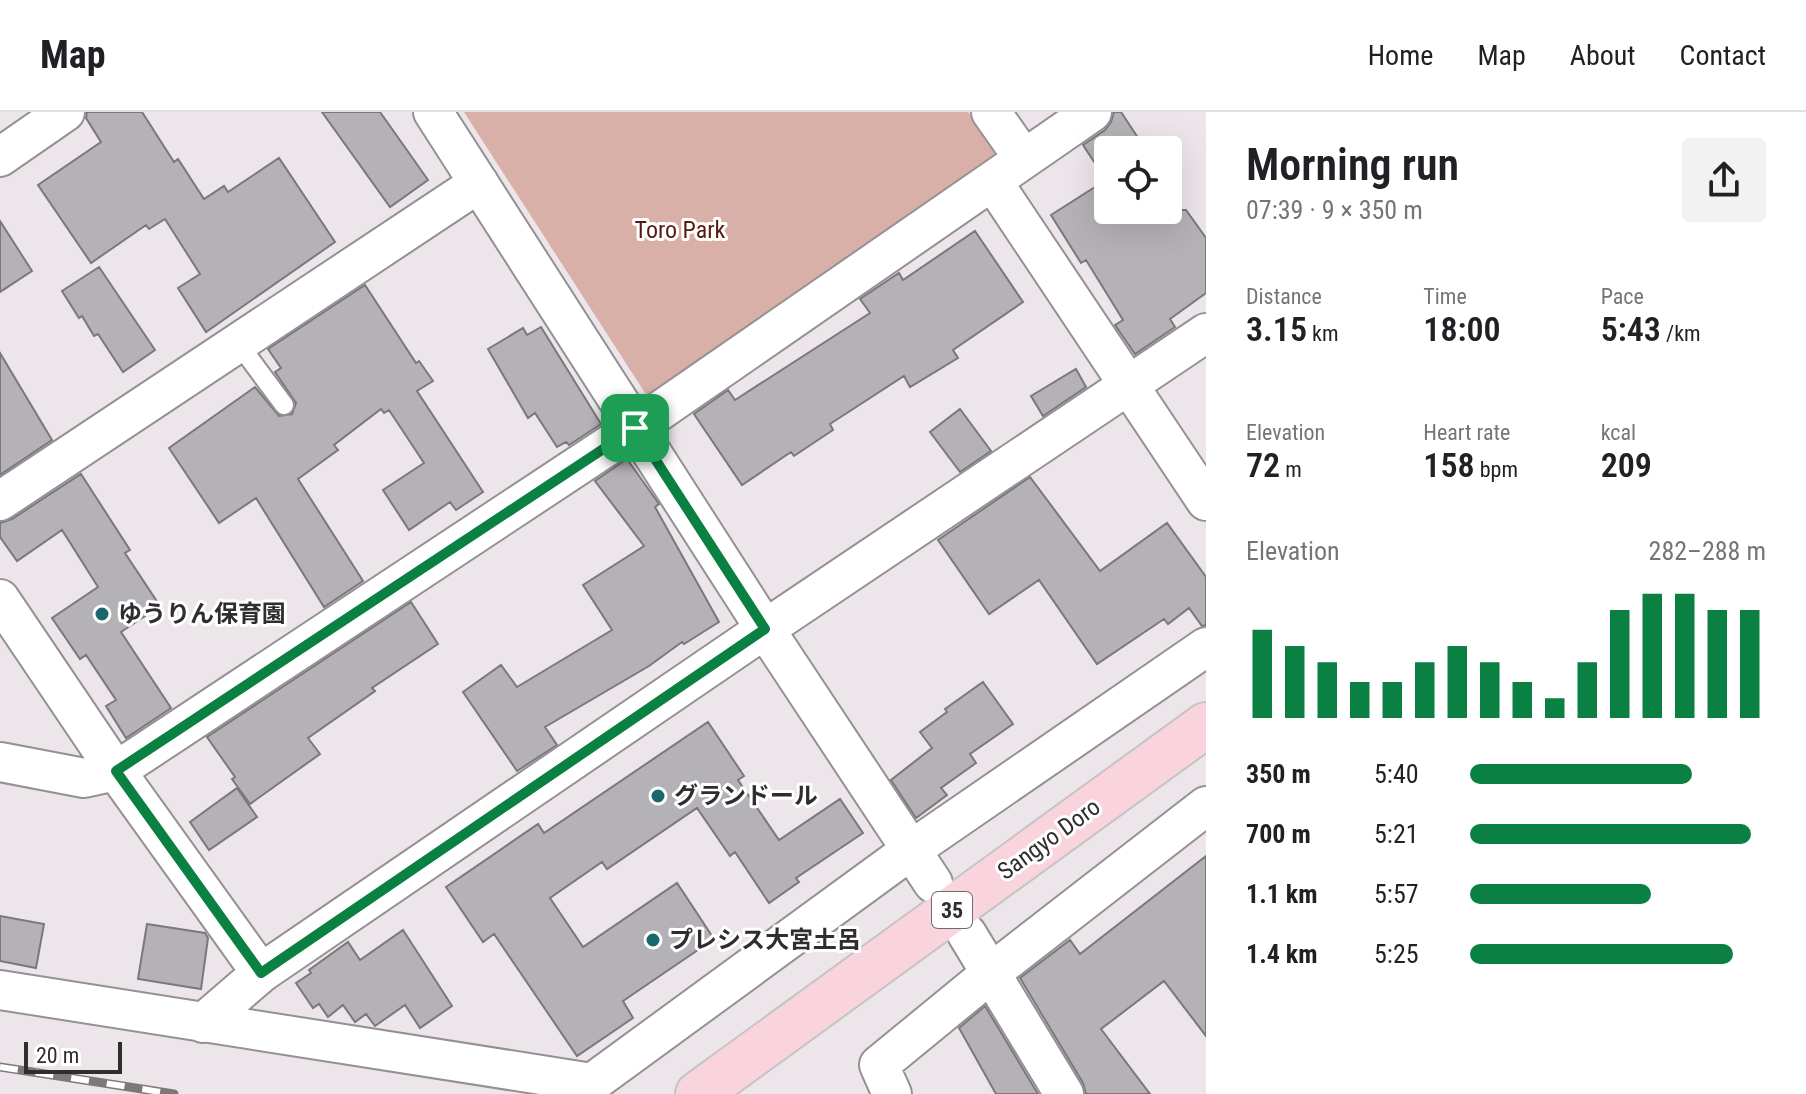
<!DOCTYPE html>
<html lang="en">
<head>
<meta charset="utf-8">
<style>
	body { margin:0; font-family:"Roboto Condensed","Noto Sans JP",sans-serif; background:#f2f2f2; color:#202124; height:100vh; display:flex; flex-direction:column; font-size:30px; white-space:nowrap }
	* { box-sizing:border-box; margin:0 }
	p { font-size:26px; color:#757577 }
	.icon { flex:none; width:44px; height:44px; fill:none; stroke:currentColor; stroke-width:2; stroke-linecap:round; stroke-linejoin:round }
	.map { position:relative; flex:1; overflow:hidden }
	.drawer { display:flex; flex-direction:column; background:#fff; width:600px }
	.drawer>* { flex:none }
	.controls { position:absolute; left:1094px; top:24px; display:grid; gap:16px }
	.controls a { display:grid; place-items:center; width:88px; height:88px; border-radius:8px; background:#fff; box-shadow:0 8px 32px #0002; font-size:40px }
	.scale { position:absolute; left:24px; bottom:20px; width:98px; box-sizing:border-box; padding-left:8px; border:4px solid #2f2d2e; border-top:0; font-size:22px; line-height:28px; white-space:nowrap; color:#2f2d2e; -webkit-text-stroke:6px #fff; paint-order:stroke }
	.pin { position:absolute; display:grid; place-items:center; width:68px; height:68px; color:#fff; margin:-34px; border-radius:16px; box-shadow:0 4px 12px #0006 }
	.round { display:grid; place-items:center; flex:none; width:84px; height:84px; border-radius:8px; background:#f2f2f2 }
	.head { display:flex; align-items:center; justify-content:space-between; height:136px; padding:0 40px }
	h1 { font-size:44px; font-weight:600; line-height:60px }
	.metrics { display:grid; grid-template-columns:repeat(3,1fr); gap:12px; height:136px; padding:8px 40px }
	.metrics div { display:grid; align-content:center }
	.metrics b { font-size:34px; font-weight:600 }
	.metrics small { font-size:22px; font-weight:400 }
	.metrics p { font-size:22px }
	.chart { height:224px; padding:16px 40px }
	.chart p { display:flex; justify-content:space-between }
	.chart svg { width:100%; height:144px; margin-top:8px; stroke:#0b8043; stroke-width:6 }
	ul { padding:0 40px; list-style:none; font-size:26px }
	li { display:grid; grid-template-columns:128px 96px 1fr; align-items:center; height:60px }
	li i { height:20px; border-radius:10px; background:#0b8043 }
	header { display:flex; align-items:center; gap:48px; box-sizing:border-box; height:112px; padding:0 40px; background:#fff; border-bottom:2px solid #e0e0e0 }
	header strong { font-size:38px }
	nav { display:flex; gap:44px; margin-inline-start:auto; font-size:28px }
	main { display:flex; flex:1; min-height:0 }
	.map>svg:first-child { display:block }
	.green { fill:#d8b0a8 }
	.building { fill:#b5b2b7; stroke:#7a787d; stroke-width:2 }
	.lines { fill:none; stroke-linecap:round; stroke-linejoin:round }
	.lane-casing { stroke:#959094; stroke-width:22 }
	.street-casing { stroke:#959094; stroke-width:42 }
	.primary-casing { stroke:#c5c4c4; stroke-width:48 }
	.lane { stroke:#fff; stroke-width:18 }
	.street { stroke:#fff; stroke-width:38 }
	.primary { stroke:#fad4dd; stroke-width:44 }
	.rail-casing { stroke:#7d797b; stroke-width:9 }
	.rail { stroke:#fff; stroke-width:6; stroke-dasharray:18; stroke-linecap:butt }
	.route-casing { stroke:#fff; stroke-width:16 }
	.route { stroke:#0b8043; stroke-width:10 }
	.poi-dot { fill:#1a686d; stroke:#fff; stroke-width:3 }
	.labels { text-anchor:middle; stroke-width:6; stroke-linejoin:round; paint-order:stroke }
	.shield { fill:#fff; stroke:#6d6c6d; stroke-width:2 }
	.shield-label { font-size:22px; font-weight:bold; fill:#2f2d2e }
	.park-label { font-size:24px; fill:#561a12; stroke:#fff }
	.poi-label { font-size:24px; font-weight:bold; fill:#2f2d2e; stroke:#fff; text-anchor:start }
	.street-label { font-size:24px; fill:#2f2d2e; stroke:#fff }
</style>
</head>
<body>
<header>
<strong>Map</strong>
<nav><a>Home</a><a>Map</a><a>About</a><a>Contact</a></nav>
</header>
<main>
<div class="map">
<svg width="1206" height="982" viewBox="0 0 1206 982">
	<rect width="100%" height="100%" fill="#ece5ea"/>
	<path class="green" d="M464,0H968L997,41L647,284Z"/>
	<path class="building" d="M87,0H142L174,50L178,47L204,87L224,74L228,80L279,46L335,130L206,220L178,176L200,162L165,107L149,117L146,113L91,151L38,73L101,30L86,6Z
		M322,0H380L428,68L390,95Z
		M1114,0H1121L1146,38H1108V98H1186L1206,126V181L1170,207L1175,215L1135,242L1115,213L1123,208L1086,148L1081,151L1051,103L1106,68L1083,33L1105,18L1111,10Z
		M0,109L32,159L0,180Z
		M975,119L1023,190L953,238L958,246L910,275L904,264L830,312L833,318L794,344L791,340L742,373L694,302L728,278L735,288L870,201L860,187L899,161L903,168Z
		M99,155L155,238L123,260L98,222L94,224L82,204L79,206L62,179Z
		M365,173L416,251L419,249L433,269L417,279L483,380L456,398L450,390L409,418L383,378L424,351L389,298L384,301L381,297L334,333L338,338L298,367L363,469L324,495L256,386L219,411L169,336L255,275L279,304L292,302L296,291L275,260L281,256L268,237Z
		M541,215L601,312L569,333L566,330L557,335L535,301L528,306L488,237L523,216L527,223Z
		M0,241L52,328L0,363Z
		M1076,257L1086,275L1043,304L1031,284Z
		M960,297L991,339L960,360L930,320Z
		M627,347L659,392L655,395L719,510L684,532L682,530L649,554L545,615L557,633L517,659L463,580L501,553L517,575L612,518L583,473L644,434L595,369Z
		M81,362L130,438L125,441L160,494L121,520L171,596L126,626L106,594L116,588L86,543L80,547L52,506L98,475L62,418L17,449L0,425V411L12,407Z
		M1030,365L1100,459L1167,411L1206,465V513L1202,514L1189,496L1168,512L1164,507L1097,552L1039,468L989,502L938,428Z
		M411,490L438,532L372,576L375,579L308,626L320,642L250,692L232,667L235,665L207,625Z
		M983,570L1013,612L970,642L976,651L941,676L947,683L916,706L891,668L932,636L920,620L947,600L945,597Z
		M708,610L744,664L738,668L779,728L840,687L863,721L796,766L799,770L769,791L735,740L730,744L697,696L607,757L602,750L550,786L583,835L677,771L714,827L623,889L633,906L577,944L494,822L483,830L446,775L538,712L544,721Z
		M237,676L257,705L209,738L190,710Z
		M1206,744V924L1164,869L1101,917L1150,982H1086L1083,971L1020,866L1070,828L1080,842Z
		M0,804L44,812L36,856L0,849Z
		M147,812L205,821L208,826L201,877L138,867Z
		M403,818L452,894L420,916L405,893L375,914L366,902L355,910L343,893L328,905L319,892L313,896L296,871L311,861L309,858L348,830L360,848Z
		M985,894L1038,982H996L959,916Z"/>
	<g class="lines">
		<g class="lane-casing">
			<path id="lane" d="M238,231L284,293"/>
		</g>
		<g class="street-casing">
			<path id="street" d="M433,0L765,517L933,771
				M991,0L1024,47
				M0,45L65,0
				M993,70L1206,389
				M0,389L479,71
				M0,487L116,659L261,861
				M0,650L84,666L116,659L635,316L1092,0
				M967,822L1064,982
				M0,878L592,971L911,738L1206,535
				M203,911L261,861L765,517L1206,221
				M892,982L879,953L1001,853L1206,694"/>
		</g>
		<g class="primary-casing">
			<path id="primary" d="M698,982L1206,613"/>
		</g>
		<use href="#lane" class="lane"/>
		<use href="#street" class="street"/>
		<use href="#primary" class="primary"/>
		<g class="rail-casing">
			<path id="rail" d="M0,955L174,982"/>
		</g>
		<use href="#rail" class="rail"/>
	</g>
	<g class="lines">
		<g class="route-casing">
			<path id="route" d="M635,316L765,517L261,861L116,659Z"/>
		</g>
		<use href="#route" class="route"/>
	</g>
	<g class="poi-dot">
		<circle cx="102" cy="502" r="8"/>
		<circle cx="658" cy="684" r="8"/>
		<circle cx="653" cy="828" r="8"/>
	</g>
	<g class="labels">
		<rect class="shield" x="932" y="780" width="40" height="36" rx="6"/>
		<g class="shield-label">
			<text x="952" y="806">35</text>
		</g>
		<g class="park-label">
			<text x="680" y="126">Toro Park</text>
		</g>
		<g class="poi-label">
			<text x="118" y="510">ゆうりん保育園</text>
			<text x="674" y="692">グランドール</text>
			<text x="669" y="836">プレシス大宮土呂</text>
		</g>
		<g class="street-label">
			<text transform="translate(1049 727) rotate(-36)" y="8">Sangyo Doro</text>
		</g>
	</g>
</svg>
<div class="controls">
<a><svg class="icon" aria-label="locate" viewBox="0 0 24 24"><circle cx="12" cy="12" r="6"/><path d="M12 2v4M12 18v4M2 12h4M18 12h4"/></svg></a>
</div>
<div class="scale">20 m</div>
<div class="pin" style="left:635px;top:316px;background:#1e9e55"><svg class="icon" aria-label="arrive" viewBox="0 0 24 24"><path d="M6 21V4h12l-3 4 3 4H6"/></svg></div>
</div>
<section class="drawer">
<div class="head"><div><h1>Morning run</h1><p>07:39 · 9 × 350 m</p></div><a class="round"><svg class="icon" aria-label="share" viewBox="0 0 24 24"><path d="M12 15V3M7 8l5-5 5 5M5 13v7h14v-7"/></svg></a></div>
<div class="metrics">
<div><p>Distance</p><b>3.15<small> km</small></b></div>
<div><p>Time</p><b>18:00</b></div>
<div><p>Pace</p><b>5:43<small> /km</small></b></div>
</div>
<div class="metrics">
<div><p>Elevation</p><b>72<small> m</small></b></div>
<div><p>Heart rate</p><b>158<small> bpm</small></b></div>
<div><p>kcal</p><b>209</b></div>
</div>
<div class="chart"><p><span>Elevation</span>282–288 m</p>
<svg viewBox="0 0 160 44" preserveAspectRatio="none"><path d="M5 44V17M15 44V22M25 44V27M35 44V33M45 44V33M55 44V27M65 44V22M75 44V27M85 44V33M95 44V38M105 44V27M115 44V11M125 44V6M135 44V6M145 44V11M155 44V11"/></svg>
</div>
<ul>
<li><b>350 m</b>5:40<i style="width:75%"></i></li>
<li><b>700 m</b>5:21<i style="width:95%"></i></li>
<li><b>1.1 km</b>5:57<i style="width:61%"></i></li>
<li><b>1.4 km</b>5:25<i style="width:89%"></i></li>
</ul>
</section>
</main>
</body>
</html>
